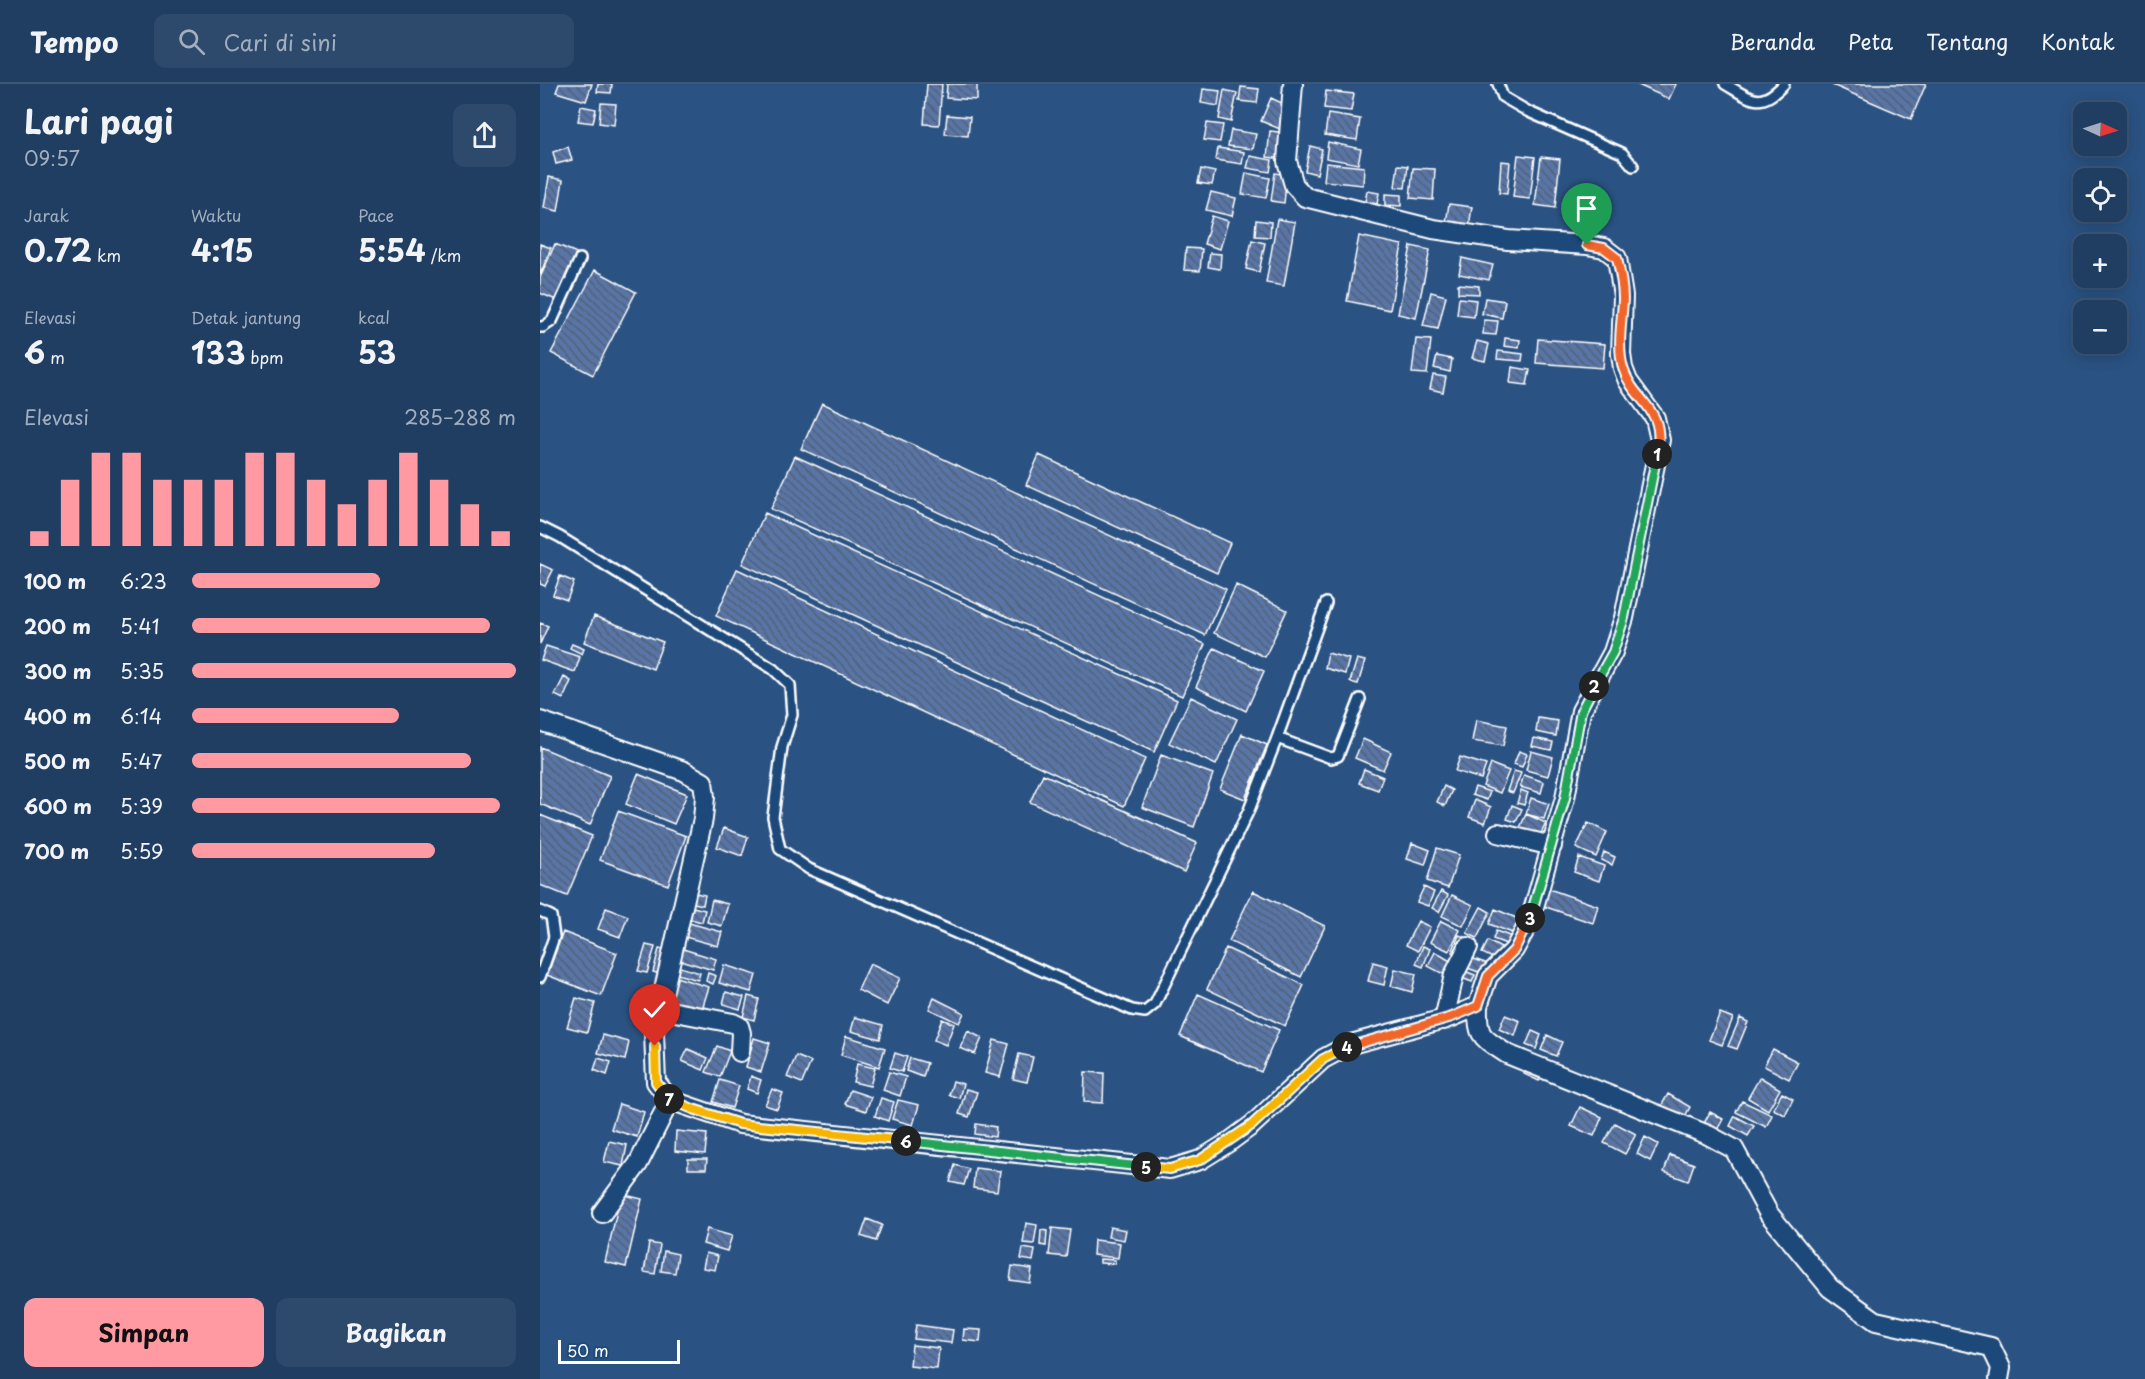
<!DOCTYPE html>
<html lang="id">
<head>
<meta charset="utf-8">
<style>
	body { margin:0; font-family:"Playpen Sans",sans-serif; background:#2d496b; color:#f1f3f6; height:100vh; display:flex; flex-direction:column; font-size:22px; white-space:nowrap }
	* { box-sizing:border-box; margin:0 }
	p { font-size:20px; color:#a2aebe }
	.icon { flex:none; width:33px; height:33px; fill:none; stroke:currentColor; stroke-width:2; stroke-linecap:round; stroke-linejoin:round }
	.map { position:relative; flex:1; overflow:hidden }
	.details { display:flex; flex-direction:column; background:#203e62; width:540px }
	.details>* { flex:none }
	.needle { width:39px; rotate:93deg }
	.controls { position:absolute; left:1533px; top:18px; display:grid; gap:12px }
	.controls a { display:grid; place-items:center; width:54px; height:54px; border-radius:12px; background:#203e62; box-shadow:0 3px 15px #0003,0 0 0 2px #3d5777; font-size:30px }
	.scale { position:absolute; left:18px; bottom:15px; width:122px; box-sizing:border-box; padding-left:6px; border:3px solid #fff; border-top:0; font-size:16px; line-height:21px; white-space:nowrap; color:#fff; -webkit-text-stroke:4px #1f4a7a; paint-order:stroke }
	.pin { position:absolute; display:grid; place-items:center; width:51px; height:51px; color:#fff; margin:-62px -26px; border-radius:50% 50% 50% 0; rotate:-45deg; box-shadow:0 0 6px #0007 }
	.pin .icon { rotate:45deg }
	.km { position:absolute; width:30px; height:30px; margin:-15px; border-radius:50%; background:#222; color:#fff; font-size:16px; line-height:30px; text-align:center }
	.round { display:grid; place-items:center; flex:none; width:63px; height:63px; border-radius:12px; background:#2d496b }
	.summary { display:flex; align-items:center; justify-content:space-between; height:102px; padding:0 24px }
	h1 { font-size:33px; font-weight:700; line-height:45px }
	.metrics { display:grid; grid-template-columns:repeat(3,1fr); gap:9px; height:102px; padding:6px 24px }
	.metrics div { display:grid; align-content:center }
	.metrics b { font-size:30px; font-weight:700 }
	.metrics small { font-size:16px; font-weight:400 }
	.metrics p { font-size:16px }
	.chart { height:168px; padding:12px 24px }
	.chart p { display:flex; justify-content:space-between }
	.chart svg { width:100%; height:108px; margin-top:6px; stroke:#ff9aa2; stroke-width:6 }
	.button { display:flex; gap:12px; margin-top:auto; padding:12px 24px }
	.button a { flex:1; height:69px; border-radius:12px; background:#ff9aa2; color:#111; font-size:24px; font-weight:700; line-height:69px; text-align:center }
	.button a+a { background:#2d496b; color:#f1f3f6 }
	ul { padding:0 24px; list-style:none; font-size:20px }
	li { display:grid; grid-template-columns:96px 72px 1fr; align-items:center; height:45px }
	li i { height:15px; border-radius:8px; background:#ff9aa2 }
	header { display:flex; align-items:center; gap:36px; box-sizing:border-box; height:84px; padding:0 30px; background:#203e62; border-bottom:2px solid #3d5777 }
	header strong { font-size:28px }
	nav { display:flex; gap:33px; margin-inline-start:auto; font-size:21px }
	.search { width:420px; height:54px; background:#2d496b; display:flex; align-items:center; gap:15px; box-sizing:border-box; padding:0 21px; border-radius:12px; color:#a2aebe; font-size:22px }
	main { display:flex; flex:1; min-height:0 }
	.map>svg:first-child { display:block }
	.building { fill:url(#building-back-hatch); stroke:#fff; stroke-width:1.5 }
	.lines { fill:none; stroke-linecap:round; stroke-linejoin:round }
	.lane-casing { stroke:#fff; stroke-width:14 }
	.street-casing { stroke:#fff; stroke-width:22 }
	.lane { stroke:#1f4a7a; stroke-width:9 }
	.street { stroke:#1f4a7a; stroke-width:18 }
	.split-1-casing { stroke:#fff; stroke-width:12 }
	.split-2-casing { stroke:#fff; stroke-width:12 }
	.split-3-casing { stroke:#fff; stroke-width:12 }
	.split-4-casing { stroke:#fff; stroke-width:12 }
	.split-5-casing { stroke:#fff; stroke-width:12 }
	.split-6-casing { stroke:#fff; stroke-width:12 }
	.split-7-casing { stroke:#fff; stroke-width:12 }
	.split-8-casing { stroke:#fff; stroke-width:12 }
	.split-1 { stroke:#f0652b; stroke-width:8 }
	.split-2 { stroke:#22a559; stroke-width:8 }
	.split-3 { stroke:#22a559; stroke-width:8 }
	.split-4 { stroke:#f0652b; stroke-width:8 }
	.split-5 { stroke:#f5b400; stroke-width:8 }
	.split-6 { stroke:#22a559; stroke-width:8 }
	.split-7 { stroke:#f5b400; stroke-width:8 }
	.split-8 { stroke:#f5b400; stroke-width:8 }
</style>
</head>
<body>
<header>
<strong>Tempo</strong>
<div class="search"><svg class="icon" aria-label="search" viewBox="0 0 24 24"><circle cx="10" cy="10" r="6"/><path d="M15 15l6 6"/></svg>Cari di sini</div>
<nav><a>Beranda</a><a>Peta</a><a>Tentang</a><a>Kontak</a></nav>
</header>
<main>
<section class="details">
<div class="summary"><div><h1>Lari pagi</h1><p>09:57</p></div><a class="round"><svg class="icon" aria-label="share" viewBox="0 0 24 24"><path d="M12 15V3M7 8l5-5 5 5M5 13v7h14v-7"/></svg></a></div>
<div class="metrics">
<div><p>Jarak</p><b>0.72<small> km</small></b></div>
<div><p>Waktu</p><b>4:15</b></div>
<div><p>Pace</p><b>5:54<small> /km</small></b></div>
</div>
<div class="metrics">
<div><p>Elevasi</p><b>6<small> m</small></b></div>
<div><p>Detak jantung</p><b>133<small> bpm</small></b></div>
<div><p>kcal</p><b>53</b></div>
</div>
<div class="chart"><p><span>Elevasi</span>285–288 m</p>
<svg viewBox="0 0 160 44" preserveAspectRatio="none"><path d="M5 44V38M15 44V17M25 44V6M35 44V6M45 44V17M55 44V17M65 44V17M75 44V6M85 44V6M95 44V17M105 44V27M115 44V17M125 44V6M135 44V17M145 44V27M155 44V38"/></svg>
</div>
<ul>
<li><b>100 m</b>6:23<i style="width:58%"></i></li>
<li><b>200 m</b>5:41<i style="width:92%"></i></li>
<li><b>300 m</b>5:35<i style="width:100%"></i></li>
<li><b>400 m</b>6:14<i style="width:64%"></i></li>
<li><b>500 m</b>5:47<i style="width:86%"></i></li>
<li><b>600 m</b>5:39<i style="width:95%"></i></li>
<li><b>700 m</b>5:59<i style="width:75%"></i></li>
</ul>
<div class="button"><a>Simpan</a><a>Bagikan</a></div>
</section>
<div class="map">
<svg width="1605" height="1295" viewBox="0 0 1605 1295">
	<defs>
		<pattern id="building-back-hatch" width="6" height="6" patternUnits="userSpaceOnUse" patternTransform="scale(1.5)"><rect width="6" height="6" fill="#5975a5"/><path d="M-1 5l2 2M0 0l6 6M5-1l2 2" fill="none" stroke="#526078"/></pattern>
	</defs>
	<rect width="100%" height="100%" fill="#2a5282"/>
	<filter id="ink" filterUnits="userSpaceOnUse"><feTurbulence type="fractalNoise" baseFrequency=".0167" numOctaves="2"/><feDisplacementMap in="SourceGraphic" scale="12" xChannelSelector="R" yChannelSelector="G"/><feConvolveMatrix kernelMatrix="1 2 1 2 8 2 1 2 1" color-interpolation-filters="sRGB"/></filter>
	<g filter="url(#ink)">
		<path class="building" d="M19,0H52L46,17L16,8Z
			M58,0H72L71,9L57,8Z
			M387,0H402L399,41L384,40Z
			M407,0H437V16L406,14Z
			M1096,0H1136L1129,15Z
			M1290,0H1386L1371,35Z
			M701,3L719,5L717,19L699,17Z
			M663,5L680,7L678,22L661,19Z
			M684,6L697,9L691,38L679,35Z
			M786,7L814,10L811,27L784,24Z
			M731,14L750,23L740,45L721,37Z
			M61,19L76,20L74,41L59,39Z
			M41,22L56,25L53,39L38,37Z
			M788,30L820,35L817,56L785,51Z
			M407,31L430,33L428,52L405,50Z
			M667,39L683,41L680,58L664,56Z
			M691,46L716,50L713,65L688,62Z
			M730,47L747,49L744,75L727,73Z
			M788,58L821,65L818,80L786,74Z
			M770,62L782,65L777,90L765,87Z
			M28,63L32,76L16,80L13,68Z
			M678,64L704,68L702,80L676,76Z
			M978,71L995,73L990,115L973,113Z
			M710,72L732,76L730,88L707,84Z
			M1001,73L1020,75L1015,124L995,121Z
			M961,77L970,78L967,110L959,109Z
			M786,79L824,83L823,101L784,97Z
			M858,81L868,82L865,104L855,103Z
			M873,84L895,85L893,116L870,114Z
			M661,85L675,88L672,101L658,99Z
			M706,89L730,94L726,114L702,110Z
			M735,89L747,91L744,119L731,117Z
			M9,93L23,96L18,127L4,124Z
			M827,107L839,109L837,120L825,118Z
			M671,108L696,114L692,132L666,126Z
			M845,110L861,111V122L845,121Z
			M909,120L932,123L929,143L906,139Z
			M672,132L688,137L680,165L664,160Z
			M737,135L755,138L744,202L726,199Z
			M716,136L731,138L730,153L715,152Z
			M819,152L862,161L850,226L807,217Z
			M712,156L725,159L719,188L706,185Z
			M0,160L11,164L0,191Z
			M15,160L39,170L18,217L0,209V194Z
			M871,162L890,166L876,234L858,230Z
			M646,164L662,165L660,187L644,186Z
			M670,169L681,170L680,185L668,183Z
			M922,174L953,181L949,196L919,190Z
			M55,186L96,208L53,291L11,269Z
			M918,200L939,202V210L918,209Z
			M891,208L906,212L898,245L883,242Z
			M919,214L936,216L934,233L917,231Z
			M945,214L965,217L962,234L942,230Z
			M944,236L958,237L956,251L943,250Z
			M965,254L980,256L979,264L964,262Z
			M876,255L891,256L887,290L872,289Z
			M998,255L1065,260L1063,284L996,279Z
			M937,257L949,260L945,277L932,274Z
			M958,267L983,270L982,277L957,275Z
			M897,272L912,275L910,288L894,284Z
			M972,283L990,286L987,301L970,299Z
			M893,291L906,293L903,308L890,305Z
			M282,319L686,505L665,551L261,365Z
			M499,371L690,459L677,489L486,401Z
			M255,372L665,560L642,612L231,425Z
			M225,429L637,616L614,668L202,480Z
			M0,480L13,486L5,502L0,500Z
			M197,485L605,675L584,722L176,532Z
			M20,492L34,498L27,516L13,511Z
			M696,501L747,526L725,573L674,549Z
			M54,532L123,558L113,585L44,558Z
			M0,539L8,542L0,560Z
			M32,560L44,565L42,570L30,564Z
			M6,562L40,573L35,588L1,576Z
			M674,564L724,587L706,627L656,603Z
			M788,569L809,575L805,590L785,584Z
			M817,575L825,577L818,600L810,598Z
			M24,593L31,597L23,615L15,611Z
			M651,613L697,635L676,681L629,659Z
			M998,634L1018,637L1016,652L996,648Z
			M936,636L967,642L963,662L932,657Z
			M702,650L727,661L705,715L680,705Z
			M994,654L1013,658L1011,666L992,662Z
			M823,655L851,668L843,686L815,674Z
			M0,663L70,692L50,741L0,720Z
			M979,667L987,670L982,683L974,680Z
			M991,667L1013,673L1008,692L986,686Z
			M621,671L673,690L654,743L602,723Z
			M920,673L946,681L941,695L915,687Z
			M951,680L969,687L960,709L943,702Z
			M824,685L843,693L838,706L819,699Z
			M974,687L981,689L973,709L967,707Z
			M98,690L147,710L134,740L86,720Z
			M503,690L657,759L644,788L490,718Z
			M984,691L1004,698L1001,709L980,703Z
			M904,702L912,706L905,722L897,718Z
			M935,703L950,708L947,716L932,711Z
			M981,706L988,709L984,721L977,719Z
			M991,714L1009,720L1004,735L986,730Z
			M935,716L951,723L945,739L929,733Z
			M972,721L982,725L976,738L967,735Z
			M78,727L146,752L128,801L60,776Z
			M986,730L1006,739L999,754L979,746Z
			M0,731L52,752L27,812L0,801Z
			M1048,739L1067,748L1056,773L1036,764Z
			M184,744L208,753L202,772L177,763Z
			M872,759L890,766L885,781L867,775Z
			M897,764L919,771L908,804L887,797Z
			M1064,768L1075,773L1072,781L1061,776Z
			M1039,773L1064,782L1059,797L1034,788Z
			M884,803L894,808L888,822L877,818Z
			M1009,805L1058,822L1053,839L1003,822Z
			M713,807L785,842L761,893L689,857Z
			M901,807L908,811L899,828L892,824Z
			M151,808L165,811L163,821L149,818Z
			M912,811L933,821L923,842L902,832Z
			M172,816L188,820L182,842L167,838Z
			M153,823L165,826L162,838L150,835Z
			M941,823L950,828L937,854L927,849Z
			M66,824L88,832L80,853L58,845Z
			M955,825L981,836L975,850L949,840Z
			M878,837L890,843L878,867L866,861Z
			M901,837L920,846L909,867L890,858Z
			M149,839L182,848L178,862L145,853Z
			M956,847L972,853L969,861L953,855Z
			M23,848L77,869L61,912L7,891Z
			M919,851L930,855L922,872L912,868Z
			M948,857L963,865L957,876L942,869Z
			M106,861L115,863L107,889L98,887Z
			M883,862L890,865L883,883L876,880Z
			M686,864L764,901L745,942L667,905Z
			M119,865L126,866L120,890L113,888Z
			M143,865L176,875L173,886L140,876Z
			M895,868L914,879L907,892L888,882Z
			M928,873L948,880L944,890L925,883Z
			M833,878L848,882L844,901L828,897Z
			M330,880L360,894L347,921L318,906Z
			M133,881L160,889L158,896L130,888Z
			M184,881L216,891L211,908L179,899Z
			M855,885L876,890L872,908L851,902Z
			M922,886L935,891L932,898L919,893Z
			M168,889L176,892L173,900L166,897Z
			M136,893L169,903L161,928L129,919Z
			M186,908L204,913L200,925L183,920Z
			M658,910L739,946L721,988L640,952Z
			M208,912L219,915L214,936L203,933Z
			M36,914L55,919L47,948L27,943Z
			M394,914L424,929L419,939L389,925Z
			M1180,929L1193,934L1182,961L1169,956Z
			M965,931L980,937L975,952L959,945Z
			M315,933L343,941L340,955L311,947Z
			M1200,934L1208,938L1197,965L1188,962Z
			M402,935L414,940L406,961L394,956Z
			M428,947L442,954L435,970L420,964Z
			M992,947L1001,951L996,965L986,961Z
			M63,951L89,958L85,976L58,969Z
			M1007,951L1022,958L1016,972L1001,966Z
			M306,952L345,964L339,983L301,971Z
			M214,954L230,959L221,988L206,983Z
			M454,956L469,960L460,993L445,989Z
			M177,962L190,967L180,993L166,988Z
			M148,965L168,974L163,986L142,977Z
			M1233,965L1258,978L1249,995L1224,982Z
			M355,969L367,973L362,988L350,984Z
			M479,970L493,973L487,998L473,995Z
			M256,972L271,978L262,999L247,993Z
			M58,974L71,978L67,991L54,986Z
			M370,974L387,979L383,993L366,987Z
			M317,980L335,984L330,1002L313,998Z
			M988,981L1003,987L999,997L984,990Z
			M349,988L366,993L360,1012L343,1006Z
			M545,988L564,989L563,1019L544,1018Z
			M211,992L221,996L217,1009L207,1005Z
			M1220,993L1240,1005L1228,1026L1208,1014Z
			M180,996L199,1002L192,1024L173,1018Z
			M413,997L423,1000L419,1014L409,1011Z
			M232,1005L243,1009L237,1025L225,1021Z
			M426,1005L437,1008L429,1033L419,1030Z
			M310,1006L331,1013L326,1027L305,1020Z
			M1242,1009L1253,1015L1245,1031L1233,1025Z
			M1128,1010L1150,1023L1142,1038L1119,1026Z
			M341,1014L354,1018L348,1037L335,1032Z
			M358,1016L379,1021L373,1041L352,1035Z
			M1202,1017L1232,1031L1226,1043L1196,1028Z
			M79,1020L104,1028L97,1053L71,1045Z
			M1040,1023L1062,1033L1054,1052L1031,1042Z
			M1170,1028L1183,1035L1174,1052L1161,1045Z
			M1195,1032L1214,1042L1208,1052L1190,1042Z
			M1075,1039L1096,1050L1085,1070L1064,1059Z
			M436,1040L456,1043L455,1053L435,1050Z
			M136,1047L167,1050L165,1070L135,1067Z
			M1105,1053L1118,1060L1110,1077L1097,1070Z
			M69,1057L87,1061L83,1082L64,1078Z
			M1130,1071L1154,1080L1148,1097L1124,1088Z
			M148,1075H167L166,1085H148Z
			M415,1081L429,1085L424,1101L410,1098Z
			M435,1084L460,1087L457,1107L433,1104Z
			M81,1110L102,1115L86,1183L65,1178Z
			M327,1135L342,1141L336,1157L321,1152Z
			M486,1139L497,1141L494,1160L483,1159Z
			M570,1143L586,1146L584,1156L568,1153Z
			M512,1144L530,1146L526,1173L509,1171Z
			M167,1145L192,1152L187,1167L163,1160Z
			M501,1146L507,1147L506,1162L500,1161Z
			M554,1156L580,1159L578,1174L553,1171Z
			M109,1159L120,1161L115,1190L104,1188Z
			M483,1164L495,1166L493,1177L481,1175Z
			M124,1167L138,1170L135,1189L121,1187Z
			M166,1169L178,1172L175,1186L163,1184Z
			M560,1175L575,1176V1180L560,1179Z
			M472,1182L492,1185L490,1199L470,1196Z
			M376,1241L413,1246L411,1259L374,1255Z
			M424,1245L441,1246L440,1258L423,1256Z
			M372,1261L399,1264L397,1285L370,1282Z"/>
		<g class="lines">
			<g class="lane-casing">
				<path id="lane" d="M958,0L963,13L989,28L1082,69L1093,82
					M1185,0C1211,15 1220,26 1244,0
					M0,243H3L12,237L40,175
					M0,443L20,453L233,585L250,601L252,631L242,663L233,733L240,765L269,785L592,926L605,928L615,920L709,726L737,654L786,519
					M737,654L791,674L798,672L820,615
					M0,827L11,832L14,853L0,893"/>
			</g>
			<g class="street-casing">
				<path id="street" d="M0,637L144,687L163,698L165,713L163,735L114,949L116,998L130,1016L200,1040L630,1085L660,1076L689,1058L712,1041L783,975L811,960L912,933L938,922L948,892L974,866L990,837L1025,714L1041,627L1073,568L1084,534L1120,356L1115,334L1088,297L1083,284L1081,270L1083,212L1077,174L1064,164L1047,161L968,156L893,145L765,113L754,101L747,77L753,0
					M958,749L1012,762
					M938,922C937,954 942,953 967,970L1168,1051L1194,1065L1229,1130L1290,1204L1336,1237L1451,1263L1461,1284L1459,1295
					M120,925L193,939L199,942L201,949L200,968
					M904,936L914,891L928,863
					M62,1129L98,1080L130,1016"/>
			</g>
			<use href="#lane" class="lane"/>
			<use href="#street" class="street"/>
		</g>
	</g>
	<g class="lines" filter="url(#ink)">
		<g class="split-1-casing">
			<path id="split-1" d="M1047,161L1064,164L1077,174C1080,187 1083,201 1083,215C1082,238 1077,262 1083,284C1094,320 1126,321 1117,370"/>
		</g>
		<g class="split-2-casing">
			<path id="split-2" d="M1054,602L1073,568L1084,534L1117,370"/>
		</g>
		<g class="split-3-casing">
			<path id="split-3" d="M990,834L1025,714L1041,627L1054,602"/>
		</g>
		<g class="split-4-casing">
			<path id="split-4" d="M807,963L912,933L938,922L948,892L974,866L990,834"/>
		</g>
		<g class="split-5-casing">
			<path id="split-5" d="M606,1083L630,1085L660,1076L712,1041L783,975L807,963"/>
		</g>
		<g class="split-6-casing">
			<path id="split-6" d="M366,1057L606,1083"/>
		</g>
		<g class="split-7-casing">
			<path id="split-7" d="M129,1015L153,1025L200,1040L366,1057"/>
		</g>
		<g class="split-8-casing">
			<path id="split-8" d="M115,962L116,998L129,1015"/>
		</g>
		<use href="#split-1" class="split-1"/>
		<use href="#split-2" class="split-2"/>
		<use href="#split-3" class="split-3"/>
		<use href="#split-4" class="split-4"/>
		<use href="#split-5" class="split-5"/>
		<use href="#split-6" class="split-6"/>
		<use href="#split-7" class="split-7"/>
		<use href="#split-8" class="split-8"/>
	</g>
</svg>
<div class="controls">
<a><svg class="needle" viewBox="-14 -14 28 28"><path d="M0-13l5 13h-10z" fill="#e53935"/><path d="M0 13l5-13h-10z" fill="#a2aebe"/></svg></a>
<a><svg class="icon" aria-label="locate" viewBox="0 0 24 24"><circle cx="12" cy="12" r="6"/><path d="M12 2v4M12 18v4M2 12h4M18 12h4"/></svg></a>
<a>+</a>
<a>−</a>
</div>
<div class="scale">50 m</div>
<div class="pin" style="left:1047px;top:161px;background:#1e9e55"><svg class="icon" aria-label="arrive" viewBox="0 0 24 24"><path d="M6 21V4h12l-3 4 3 4H6"/></svg></div>
<div class="pin" style="left:115px;top:962px;background:#d93025"><svg class="icon" aria-label="check" viewBox="0 0 24 24"><path d="M5 12l5 5 9-10"/></svg></div>
<b class="km" style="left:1117px;top:370px">1</b>
<b class="km" style="left:1054px;top:602px">2</b>
<b class="km" style="left:990px;top:834px">3</b>
<b class="km" style="left:807px;top:963px">4</b>
<b class="km" style="left:606px;top:1083px">5</b>
<b class="km" style="left:366px;top:1057px">6</b>
<b class="km" style="left:129px;top:1015px">7</b>
</div>
</main>
</body>
</html>
